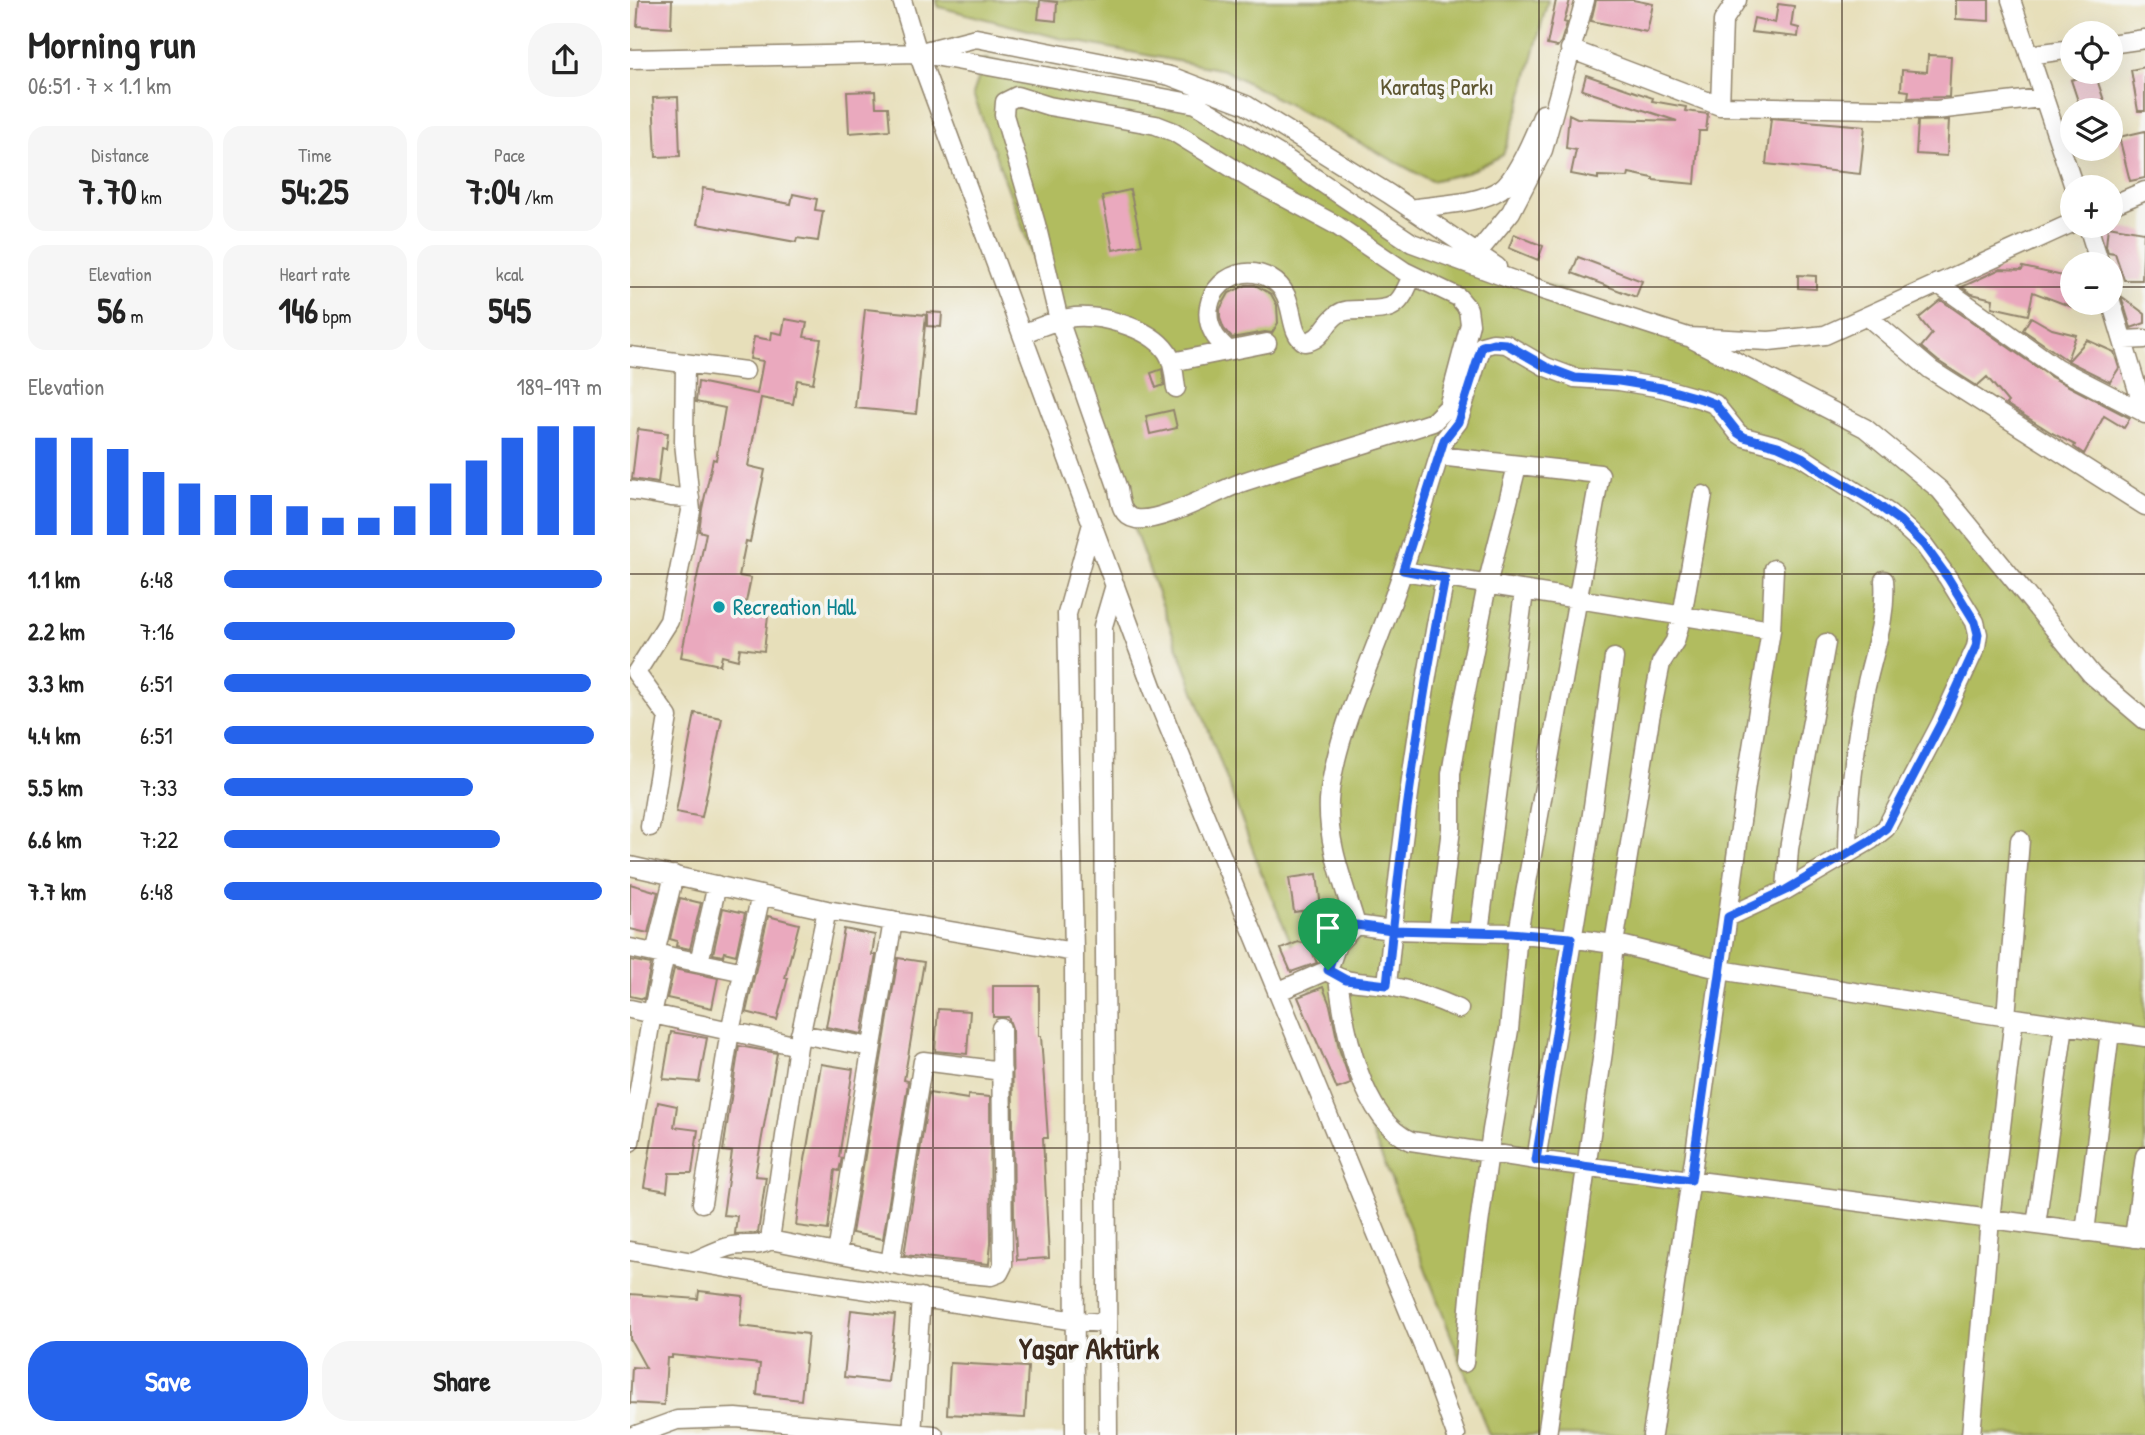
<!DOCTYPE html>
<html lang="en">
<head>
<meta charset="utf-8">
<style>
	body { margin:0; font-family:"Patrick Hand",sans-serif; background:#f6f6f6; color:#222; height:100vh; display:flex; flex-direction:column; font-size:26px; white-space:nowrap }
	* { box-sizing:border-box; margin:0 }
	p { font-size:23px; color:#767676 }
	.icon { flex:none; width:38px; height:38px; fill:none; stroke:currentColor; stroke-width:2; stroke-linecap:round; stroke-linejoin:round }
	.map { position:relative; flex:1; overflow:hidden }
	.panel { display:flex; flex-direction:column; background:#fff; width:630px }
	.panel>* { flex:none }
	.controls { position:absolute; left:1430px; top:21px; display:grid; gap:14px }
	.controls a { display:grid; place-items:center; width:63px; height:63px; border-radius:50%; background:#fff; box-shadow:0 7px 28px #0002; font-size:35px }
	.pin { position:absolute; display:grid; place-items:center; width:60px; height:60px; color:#fff; margin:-72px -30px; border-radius:50% 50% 50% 0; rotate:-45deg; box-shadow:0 0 7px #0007 }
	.pin .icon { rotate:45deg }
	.round { display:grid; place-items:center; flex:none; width:74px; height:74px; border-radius:28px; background:#f6f6f6 }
	.head { display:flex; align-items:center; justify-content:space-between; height:119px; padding:0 28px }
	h1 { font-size:38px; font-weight:700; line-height:52px }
	.stats { display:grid; grid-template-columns:repeat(3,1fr); gap:10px; height:119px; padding:7px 28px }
	.stats div { display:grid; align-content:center; border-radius:18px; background:#f6f6f6; text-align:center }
	.stats b { font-size:35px; font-weight:700 }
	.stats small { font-size:19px; font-weight:400 }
	.stats p { font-size:19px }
	.chart { height:196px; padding:14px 28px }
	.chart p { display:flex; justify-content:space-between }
	.chart svg { width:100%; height:126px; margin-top:7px; stroke:#2563eb; stroke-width:6 }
	.cta { display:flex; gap:14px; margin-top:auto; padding:14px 28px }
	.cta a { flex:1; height:80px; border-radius:28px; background:#2563eb; color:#fff; font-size:28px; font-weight:700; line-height:80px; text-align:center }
	.cta a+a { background:#f6f6f6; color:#222 }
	ul { padding:0 28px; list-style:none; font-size:23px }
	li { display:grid; grid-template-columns:112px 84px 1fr; align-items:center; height:52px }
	li i { height:18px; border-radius:9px; background:#2563eb }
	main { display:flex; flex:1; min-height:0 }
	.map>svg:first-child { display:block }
	.green { fill:#b1bc5e; stroke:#76733e; stroke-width:2 }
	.building { fill:#eaa9be }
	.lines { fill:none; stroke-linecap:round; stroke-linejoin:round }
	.minor-casing { stroke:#91846c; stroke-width:21 }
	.minor { stroke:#fff; stroke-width:18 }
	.route-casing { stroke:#fff; stroke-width:14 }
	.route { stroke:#2563eb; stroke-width:9 }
	.grid { fill:none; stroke:#3b2a1e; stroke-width:2; stroke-opacity:0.55 }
	.culture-dot { fill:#0f9aa8; stroke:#f6f6f2; stroke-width:2.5 }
	.labels { text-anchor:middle; stroke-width:7; stroke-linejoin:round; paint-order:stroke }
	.park-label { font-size:23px; fill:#5e5631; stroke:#f6f6f2 }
	.culture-label { font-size:23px; fill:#0d838f; stroke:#f6f6f2; text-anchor:start }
	.district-label { font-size:30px; font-weight:bold; fill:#3b2a1e; stroke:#f6f6f2 }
</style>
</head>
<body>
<main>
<section class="panel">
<div class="head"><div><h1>Morning run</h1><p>06:51 · 7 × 1.1 km</p></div><a class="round"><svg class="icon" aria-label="share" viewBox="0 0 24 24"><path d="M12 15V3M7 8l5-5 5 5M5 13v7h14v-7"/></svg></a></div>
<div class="stats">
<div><p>Distance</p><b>7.70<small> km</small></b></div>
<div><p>Time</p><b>54:25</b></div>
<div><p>Pace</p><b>7:04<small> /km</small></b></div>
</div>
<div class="stats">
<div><p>Elevation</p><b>56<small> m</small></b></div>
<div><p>Heart rate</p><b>146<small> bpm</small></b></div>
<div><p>kcal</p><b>545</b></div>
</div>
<div class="chart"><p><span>Elevation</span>189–197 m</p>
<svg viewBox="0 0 160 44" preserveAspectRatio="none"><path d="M5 44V10M15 44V10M25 44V14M35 44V22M45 44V26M55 44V30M65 44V30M75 44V34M85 44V38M95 44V38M105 44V34M115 44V26M125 44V18M135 44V10M145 44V6M155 44V6"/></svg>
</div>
<ul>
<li><b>1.1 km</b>6:48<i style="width:100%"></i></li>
<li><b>2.2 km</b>7:16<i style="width:77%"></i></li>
<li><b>3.3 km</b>6:51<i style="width:97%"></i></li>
<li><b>4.4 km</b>6:51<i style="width:98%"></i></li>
<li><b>5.5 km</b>7:33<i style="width:66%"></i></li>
<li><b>6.6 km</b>7:22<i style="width:73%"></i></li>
<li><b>7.7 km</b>6:48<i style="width:100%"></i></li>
</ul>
<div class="cta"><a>Save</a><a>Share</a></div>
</section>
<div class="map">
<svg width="1515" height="1435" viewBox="0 0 1515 1435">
	<rect width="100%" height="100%" fill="#f6f6f2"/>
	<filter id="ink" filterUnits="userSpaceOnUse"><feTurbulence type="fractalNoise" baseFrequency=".0143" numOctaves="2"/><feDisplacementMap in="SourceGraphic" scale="14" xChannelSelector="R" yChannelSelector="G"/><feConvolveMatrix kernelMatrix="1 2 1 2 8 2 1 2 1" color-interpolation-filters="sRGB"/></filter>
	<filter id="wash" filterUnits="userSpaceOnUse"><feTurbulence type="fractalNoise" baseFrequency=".00686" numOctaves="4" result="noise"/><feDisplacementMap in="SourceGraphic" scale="28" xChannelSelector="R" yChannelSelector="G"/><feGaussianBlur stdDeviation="1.57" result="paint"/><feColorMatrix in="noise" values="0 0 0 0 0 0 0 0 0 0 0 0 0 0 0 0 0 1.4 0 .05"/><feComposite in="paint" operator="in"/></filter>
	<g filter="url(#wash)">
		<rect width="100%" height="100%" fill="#e7dfba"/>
		<path class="green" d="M306,0H918L890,105L873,155L836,173L801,181L594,70L433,39L309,7Z
			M355,59L569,105L793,246L989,308L1239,429L1314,491L1465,677L1515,714V1435H859L759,1174L631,872L343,94Z"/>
		<g id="blocks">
			<path class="building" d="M9,0H42L41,28L7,26Z
				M410,0L427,2L426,21L408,19Z
				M926,0H940L934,22L937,23L931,42L927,47L917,45Z
				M966,0H1003L1023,4L1017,32L961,21Z
				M1326,0H1359V21L1326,19Z
				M1148,4L1164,6L1161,26L1169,28L1168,37L1121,32L1124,18L1145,23Z
				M1298,55L1321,56L1319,97L1278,98L1279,91L1271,90L1272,70L1297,72Z
				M1515,67V111H1508L1501,70Z
				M1465,73L1477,110H1451L1441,80Z
				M956,75L1023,98L1022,101L1056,107L1055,111L1078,114L1076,131H1069L1065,184L1023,180V178L999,173L998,177L968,176V179L941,174L946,150L936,148L939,114L947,118L1047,121L952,90Z
				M245,91L246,107H258L260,130L219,133L217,92Z
				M48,97L50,156L26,157L23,98Z
				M1141,118L1235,126L1230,174L1136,164Z
				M1319,120L1317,156L1286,154L1288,121Z
				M1515,131V178L1500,181L1489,137Z
				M73,188L161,204L163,194L187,199L185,210L193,211L188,241L167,238L166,242L67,224Z
				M500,190L512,244L483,250L472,196Z
				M1478,226L1514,232L1512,280H1494L1485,253L1478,252L1476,246Z
				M884,234L913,246L908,260L879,248Z
				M948,257L1012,281L1006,297L942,273Z
				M1393,267L1442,278V307L1403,292L1398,315L1362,307L1363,299L1342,294L1332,287L1370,269L1392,270Z
				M1168,275L1186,276V289L1168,288Z
				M616,285H625L641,294L647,305L648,323L642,333L635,332L602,338L594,329L590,318V309L599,293Z
				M1491,296L1515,314V323L1501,328Z
				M1311,300L1421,377L1500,418L1494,428L1474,416L1454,454L1444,447L1445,445L1422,433L1376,404L1378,402L1357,377L1347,386L1308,361L1291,347L1302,334L1289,318Z
				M235,309L296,315L286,414L225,408Z
				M297,312L312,313L311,327L297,326Z
				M1401,317L1422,329L1446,335L1437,360L1393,330Z
				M155,319L177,323L174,337L191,339L183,383L167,380L163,404L131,398L118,466L135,470L120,542L116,541L109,576L121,578L115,607L118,608L117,613L138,616L134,651L110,648L108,660L92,656L90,665L51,657L76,533L69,531L72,509L83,459L86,460L95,408L66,402L68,382L127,394L133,361L120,359L124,337L141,340L142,332L152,334Z
				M1457,340L1484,352L1489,368L1480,382L1438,361Z
				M532,369L534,385L526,388L521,373Z
				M543,410L547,428L520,434L516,416Z
				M8,429L38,433L36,449L32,448L28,483L2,479Z
				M65,713L92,718L72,817L46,812Z
				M687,874L691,908L664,912L659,878Z
				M0,884L28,892L18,933L0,929Z
				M50,898L71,903L60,949L46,946L47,941L40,939Z
				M93,908L115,913L106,955L94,952L93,956L83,954Z
				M138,916L169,924L155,978H158L147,1020L116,1012Z
				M214,929L245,935L242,955H246L232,1034L196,1027Z
				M668,942L679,944L687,963L661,972L651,949Z
				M268,958L294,962L274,1080L278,1081L277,1090L253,1239L222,1233Z
				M0,960L21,964L14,999L0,996Z
				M44,969L88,978L82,1008L37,998Z
				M363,986H409V1036H411L418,1138H413L419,1258L387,1260L384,1217L382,1028L378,1017H363Z
				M693,987L700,1005L709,1048L721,1084L707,1089L668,997Z
				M308,1009L340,1011L337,1054L305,1051Z
				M41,1032L77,1038L69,1082L33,1079Z
				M109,1046L147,1053L125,1176L136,1177L128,1233L105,1234L107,1216L93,1215L102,1152L93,1151Z
				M191,1064L223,1069L209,1157L212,1158L209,1171L205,1170L198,1230L166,1226L171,1184Z
				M299,1093L338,1099V1095L360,1097L361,1243L359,1264L274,1255Z
				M28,1102L47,1106L44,1127L68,1130L62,1173H39L37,1191L14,1187Z
				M69,1291L113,1296L110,1326L178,1334L171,1400L127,1395L130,1364L42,1355V1358H37L34,1405L0,1403L2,1367L16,1368L0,1339V1294L68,1299Z
				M221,1310L265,1315L258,1382L214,1377Z
				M320,1363L398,1367L395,1418L317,1414Z"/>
		</g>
	</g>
	<g filter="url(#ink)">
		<use href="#blocks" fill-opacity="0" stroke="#91846c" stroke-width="2"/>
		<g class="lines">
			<g class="minor-casing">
				<path id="minor" d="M272,0L288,53L523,689L800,1363L826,1435
					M1381,0L1444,187
					M1480,44L1515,39
					M940,49L1090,106L1306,110L1412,98
					M295,51L346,38L540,76L616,105L759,194L867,267
					M1399,55L1442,49
					M0,59L288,53L566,104L652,156L782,243L891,283L1058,337L1139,341L1195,335L1442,223
					M387,96L419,106L526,125L544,132L622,180L706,225L774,271L828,297L838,309L840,324L818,407L803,422C740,443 676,461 613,482C587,491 531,523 506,519C491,516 490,501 488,489L429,320L406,224L374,115L375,102Z
					M1090,106L1093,21L1107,0
					M1480,206L1515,191
					M781,209C809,204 847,205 871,189C888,177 905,133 913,114
					M1458,226L1470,264
					M840,262L881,212L913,150L955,0
					M1307,283L1427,368L1515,413
					M1480,298L1515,414
					M1237,316L1301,370L1515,506
					M392,334C407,328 423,321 438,318C467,313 520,327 537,352C544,362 544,376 546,388
					M1064,340L1235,428L1310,490L1462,675L1515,720
					M1494,340L1515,339
					M598,350C593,345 587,340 584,334C563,297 605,257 641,279C668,294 656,332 675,342C693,340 694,323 708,314C714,310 721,310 729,310C764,311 770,307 782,275
					M0,356L115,371
					M542,362L637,343
					M809,456L970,474L888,933L879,1030L862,1130L842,1275L834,1363
					M0,490L41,497L60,498
					M773,571L1141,630
					M20,827L38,717L6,673L39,621L61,511L54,442L55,363
					M1218,853C1218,799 1225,745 1235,691C1243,653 1257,619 1254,580
					M0,866L197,910L444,952
					M1156,890L1159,849L1196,643
					M726,925C714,884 697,844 699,801C703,743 738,669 758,613C779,557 796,498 814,440L828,422L852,346L863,343L876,344L916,367L945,378L989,381L1032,388L1071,399L1085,404L1108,433L1114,437L1148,446L1172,457L1259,513L1294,545L1318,578L1345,622L1348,634L1346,647L1311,723L1256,828L1241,840L1156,890L1098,917
					M808,932L821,829V774L830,721L857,585L887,466
					M849,932L894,592
					M0,948L114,972
					M25,953L44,875
					M69,962L87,885
					M698,970L707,944L726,925L762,930L880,933L954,940L991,945L1097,971L1352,1013L1515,1037
					M700,973C718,985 740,981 760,986C784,991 807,999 829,1009
					M708,978C714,1027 731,1120 781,1141L906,1160L1515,1239
					M757,985C770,848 788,713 815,578
					M647,992L698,970
					M0,1009L168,1046
					M1376,1017L1390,840
					M170,1034L241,1047
					M0,1142L22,1014L35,955
					M906,1160L957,849L984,658
					M72,1203L100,1031L131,895
					M1406,1225L1434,1025
					M1455,1232L1480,1032
					M1504,1238L1515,1156
					M140,1240L288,1269L361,1276L369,1273L373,1265L371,1028
					M0,1251L138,1275L446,1321L477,1323
					M207,1253L263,921
					M64,1261C76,1256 89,1249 102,1246C116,1243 128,1248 140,1240L168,1046L197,910
					M260,1264L293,1061L372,1071
					M6,1435L47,1420L106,1418L304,1435
					M282,1435L291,1297
					M445,1435L444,952L437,614L462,524
					M478,1435L473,626L485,585
					M917,1435L973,1052L984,944L1020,718L1031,663L1045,641L1052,616L1073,495
					M1022,1435L1066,1146L1116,785L1141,630L1144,569
					M1341,1435L1360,1219L1384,1018"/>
			</g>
			<use href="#minor" class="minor"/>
		</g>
	</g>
	<g class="lines" filter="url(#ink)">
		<g class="route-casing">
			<path id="route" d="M698,970L707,944L726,925L762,930L880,933L941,938L906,1160L1061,1180L1098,917L1156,890L1241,840L1256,828L1311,723L1346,647L1348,634L1345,622L1318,578L1294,545L1270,521L1238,498L1193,472L1172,457L1148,446L1114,437L1108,433L1085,404L1072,399L1032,388L989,381L945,378L916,367L876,344L863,343L852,346L828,422L814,440L773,570L815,578C788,713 770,848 757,985L716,980L698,970"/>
		</g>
		<use href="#route" class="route"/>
	</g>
	<path class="grid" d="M303,0V1435M606,0V1435M909,0V1435M1212,0V1435M0,287H1442M1480,287H1515M0,574H1515M0,861H1515M0,1148H1515"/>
	<circle class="culture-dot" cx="89" cy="607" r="7"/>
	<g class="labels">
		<g class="park-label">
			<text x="807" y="95">Karataş Parkı</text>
		</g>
		<g class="culture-label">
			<text x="103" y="615">Recreation Hall</text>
		</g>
		<g class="district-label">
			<text x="459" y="1359">Yaşar Aktürk</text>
		</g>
	</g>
</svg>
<div class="controls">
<a><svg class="icon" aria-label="locate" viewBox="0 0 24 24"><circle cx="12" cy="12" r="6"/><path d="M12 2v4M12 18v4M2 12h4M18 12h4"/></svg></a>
<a><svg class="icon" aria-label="layers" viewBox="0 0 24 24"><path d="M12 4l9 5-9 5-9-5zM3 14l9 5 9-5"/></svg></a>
<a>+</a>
<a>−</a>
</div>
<div class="pin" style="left:698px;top:970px;background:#1e9e55"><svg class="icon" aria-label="arrive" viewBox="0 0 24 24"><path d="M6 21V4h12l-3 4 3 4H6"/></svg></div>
</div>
</main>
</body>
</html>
